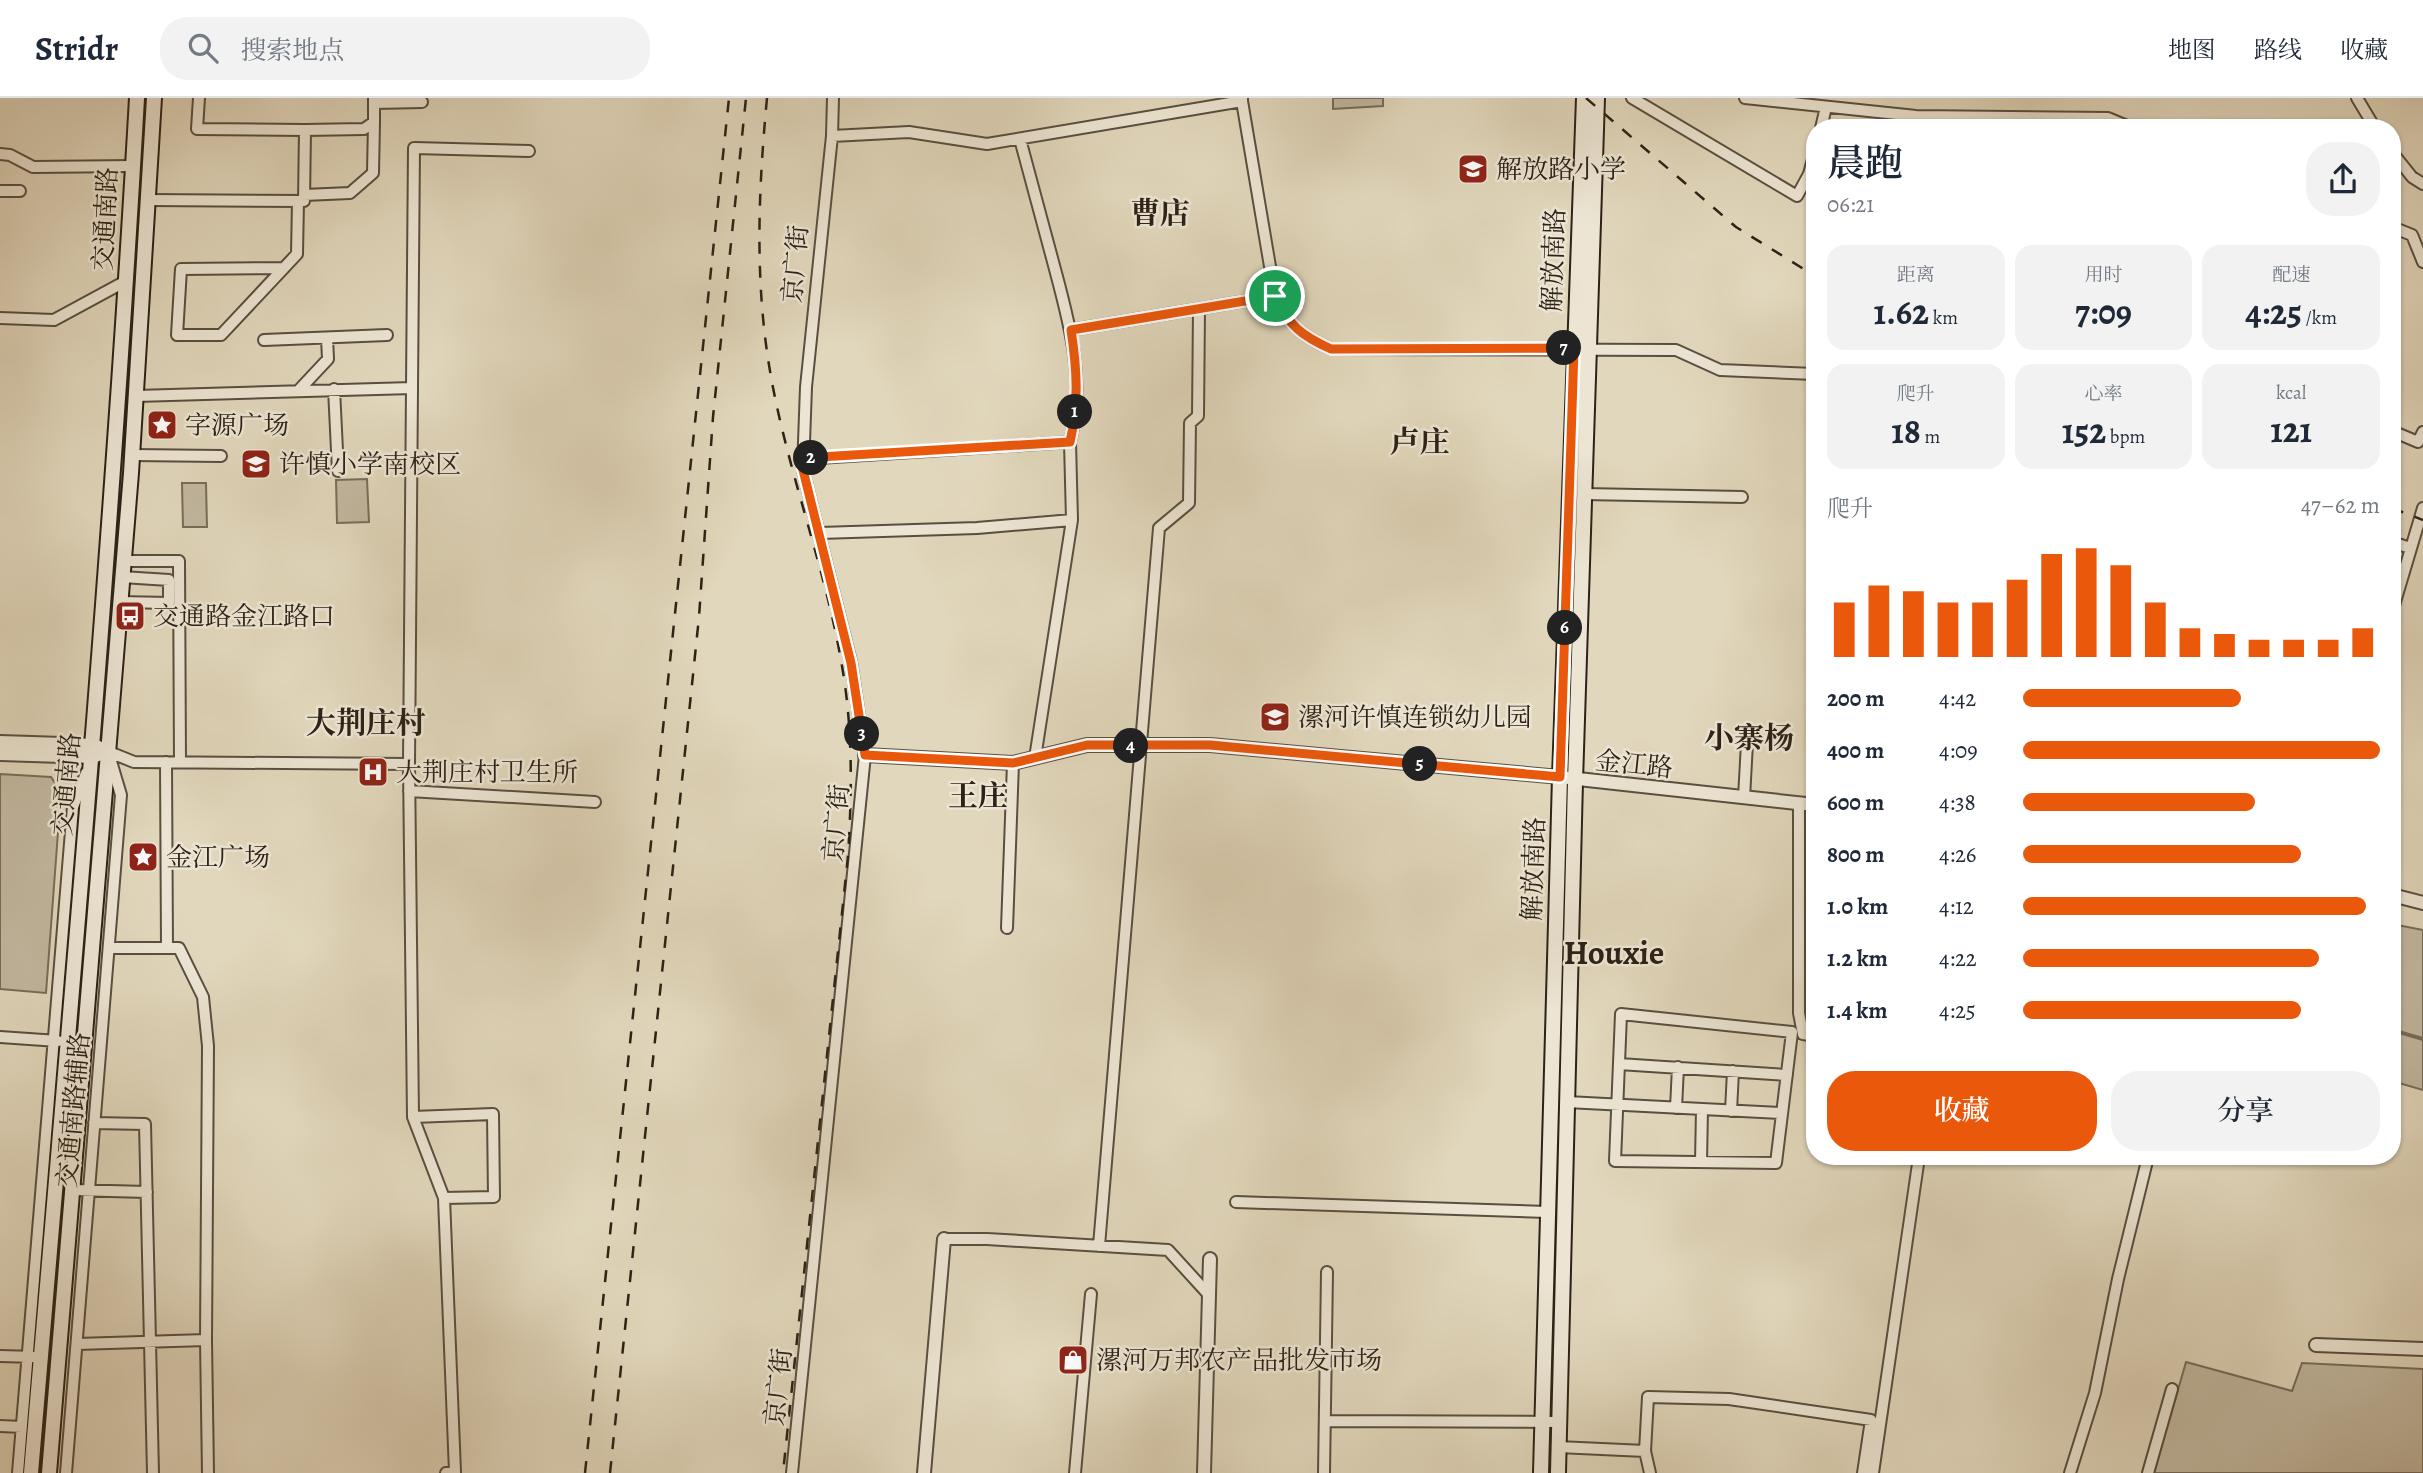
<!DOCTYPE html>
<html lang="zh">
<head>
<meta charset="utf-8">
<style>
	body { margin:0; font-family:Alegreya,"Noto Serif SC",serif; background:#f2f2f3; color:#1f2937; height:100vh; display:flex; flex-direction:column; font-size:26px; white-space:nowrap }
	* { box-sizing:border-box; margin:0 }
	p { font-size:23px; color:#747a83 }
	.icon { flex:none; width:38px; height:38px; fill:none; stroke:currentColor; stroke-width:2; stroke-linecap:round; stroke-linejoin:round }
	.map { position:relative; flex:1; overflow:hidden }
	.panel { position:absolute; left:1806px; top:21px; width:595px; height:1046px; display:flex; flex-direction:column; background:#fff; border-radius:28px; box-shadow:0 2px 5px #0004 }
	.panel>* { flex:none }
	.pin { position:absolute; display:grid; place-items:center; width:60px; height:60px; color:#fff; margin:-30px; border:4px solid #fff; border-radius:50%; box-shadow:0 2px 7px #0007 }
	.km { position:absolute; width:35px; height:35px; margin:-18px; border-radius:50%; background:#222; color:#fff; font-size:19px; line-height:35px; text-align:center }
	.round { display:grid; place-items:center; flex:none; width:74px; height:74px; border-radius:28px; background:#f2f2f3 }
	.headline { display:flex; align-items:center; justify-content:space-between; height:119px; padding:0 21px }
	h1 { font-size:38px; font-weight:600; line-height:52px }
	.stats { display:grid; grid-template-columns:repeat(3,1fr); gap:10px; height:119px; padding:7px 21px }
	.stats div { display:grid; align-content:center; border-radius:18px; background:#f2f2f3; text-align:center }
	.stats b { font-size:35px; font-weight:600 }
	.stats small { font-size:19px; font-weight:400 }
	.stats p { font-size:19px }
	.chart { height:196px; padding:14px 21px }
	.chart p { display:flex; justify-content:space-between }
	.chart svg { width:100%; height:126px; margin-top:7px; stroke:#ea580c; stroke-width:6 }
	.cta { display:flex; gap:14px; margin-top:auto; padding:14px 21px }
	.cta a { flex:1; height:80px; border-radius:28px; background:#ea580c; color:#fff; font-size:28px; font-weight:600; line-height:80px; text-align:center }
	.cta a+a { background:#f2f2f3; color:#1f2937 }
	ul { padding:0 21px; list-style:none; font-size:23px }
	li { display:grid; grid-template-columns:112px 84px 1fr; align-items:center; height:52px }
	li i { height:18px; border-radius:9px; background:#ea580c }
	header { display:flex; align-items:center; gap:42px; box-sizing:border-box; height:98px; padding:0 35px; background:#fff; border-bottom:2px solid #e0e1e3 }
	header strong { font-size:33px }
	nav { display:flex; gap:38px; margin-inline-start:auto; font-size:24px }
	.search { width:490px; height:63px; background:#f2f2f3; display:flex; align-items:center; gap:18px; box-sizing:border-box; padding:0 24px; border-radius:28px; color:#747a83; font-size:26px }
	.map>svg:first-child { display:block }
	.green { fill:#c2b8a0; stroke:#776d5c; stroke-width:2 }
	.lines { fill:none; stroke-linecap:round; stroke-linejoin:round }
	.minor-casing { stroke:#594f40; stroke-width:14 }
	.tertiary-casing { stroke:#594f40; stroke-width:16 }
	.secondary-casing { stroke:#2c2217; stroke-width:18 }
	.minor { stroke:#ece5d3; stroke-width:10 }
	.tertiary { stroke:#ece5d3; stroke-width:12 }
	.secondary { stroke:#ece5d3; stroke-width:14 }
	.rail { stroke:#2c2217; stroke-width:2.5; stroke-dasharray:12 12; stroke-linecap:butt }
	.route-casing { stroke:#fff; stroke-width:14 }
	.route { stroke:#ea580c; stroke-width:9 }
	.labels { text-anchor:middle; stroke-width:5; stroke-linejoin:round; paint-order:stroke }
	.poi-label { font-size:26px; fill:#2c2217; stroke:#ece5d3; text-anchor:start }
	.street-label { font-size:26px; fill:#2c2217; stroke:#ece5d3 }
	.quarter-label { font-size:30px; font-weight:bold; fill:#2c2217; stroke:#ece5d3 }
	.district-label { font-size:33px; font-weight:bold; fill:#2c2217; stroke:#ece5d3 }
</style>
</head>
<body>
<header>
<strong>Stridr</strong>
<div class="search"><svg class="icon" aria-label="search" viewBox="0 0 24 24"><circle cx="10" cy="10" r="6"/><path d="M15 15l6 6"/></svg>搜索地点</div>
<nav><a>地图</a><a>路线</a><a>收藏</a></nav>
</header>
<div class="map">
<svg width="2423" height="1375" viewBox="0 0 2423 1375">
	<rect width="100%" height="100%" fill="#e1d7bc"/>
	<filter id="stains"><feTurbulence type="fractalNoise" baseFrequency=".00286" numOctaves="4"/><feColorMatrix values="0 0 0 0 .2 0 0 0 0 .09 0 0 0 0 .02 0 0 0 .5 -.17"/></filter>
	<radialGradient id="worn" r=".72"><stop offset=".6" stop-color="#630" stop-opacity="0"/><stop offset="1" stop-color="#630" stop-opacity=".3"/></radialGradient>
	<path class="green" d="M1333,0H1383V8L1333,11Z
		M367,381L369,424L337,425L336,382Z
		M182,385H206L207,429H183Z
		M0,676L51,679L61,694L46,895L0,891Z
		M2392,826L2423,832V940L2392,931Z
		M2392,933L2423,942V992L2392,983Z
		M2186,1264L2292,1293L2302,1265L2423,1271V1375H2154Z"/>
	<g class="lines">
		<g class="minor-casing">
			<path id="minor" d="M199,0L197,31L305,32
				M1632,0L1797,98L1809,76L1815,79
				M1745,0L1916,18L2108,20L2132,30
				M2357,0L2375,30
				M374,5L422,4
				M1821,30L1826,9
				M832,38L909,34L987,46L1242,3V0
				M1020,41C1031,81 1041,120 1052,160C1069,224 1086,278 1070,344
				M2392,54L2412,79L2423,86
				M0,56L10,57L33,69L133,68
				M1809,76L1815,54
				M0,93H20
				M304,97L350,95L373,75L374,24
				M148,102L304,103L305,32L364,31L374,24V0
				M2392,129L2412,137L2423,164
				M284,170L181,171L177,237H221L297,156L298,103
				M1275,198C1289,228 1302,238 1331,251L1676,252L1720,272L1814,276
				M0,220L54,222L126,183
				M1071,232L1275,198L1242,3
				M264,242L387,237
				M412,290L414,50L529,53
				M334,291L338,373
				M299,292L328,261L327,240
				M2392,333L2418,344L2423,334
				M132,357L221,358
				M803,361L1070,344L1072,422
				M1584,396L1742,399
				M820,435L977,430L1072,422L1035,660
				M2392,444L2410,450
				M124,463H179L180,664
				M120,504L169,505V482L122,479
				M2392,514L2423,410
				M109,654L134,664L409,666L412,290L136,298
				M166,664L167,850
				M409,666L413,1019L444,1100L455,1374L446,1375
				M409,693L595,704
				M1744,700L1747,645
				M1799,705V915L1803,936L1815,938
				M1007,830L1013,665
				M1621,916L1792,934L1776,1065L1615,1063Z
				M0,939L58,943
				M1619,966L1787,977
				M1567,1004L1782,1015
				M1676,1010L1678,969
				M1731,1013L1733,973
				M413,1019L493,1016L494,1099L444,1100
				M94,1025L145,1026L153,1375
				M1701,1064L1702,1011
				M73,1092L147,1094
				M1236,1104L1548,1114
				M944,1141H987L1168,1152L1209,1197
				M1099,1148L1159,430L1189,405L1190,325L1198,318L1199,211
				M206,1242L208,1375
				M77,1246L206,1242L208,948L203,899L179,850H109
				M0,1258L35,1259
				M1325,1323L1559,1324
				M0,1328L22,1329
				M1558,1349L1645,1353
				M18,1375L73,709L86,675
				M66,1375L121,697L110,660
				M792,1375L865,657L851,564L803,372L806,289L832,38L833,0
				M1075,1375L1091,1196
				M1324,1375L1327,1174
				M1650,1375L1645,1353L1648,1299L1729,1301L1871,1322L1863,1375
				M1873,1375L1919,1059
				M2070,1375L2095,1295L2118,1181L2148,1059
				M2148,1375L2172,1291"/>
		</g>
		<g class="tertiary-casing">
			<path id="tertiary" d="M0,644L94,647L109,654
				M0,656L93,659L101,656
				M865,657L1013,665L1087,647H1210L1560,679L1815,707
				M2392,797L2423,805
				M2316,1247L2423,1251
				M924,1375L944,1141
				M1204,1375L1210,1161"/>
		</g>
		<g class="secondary-casing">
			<path id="secondary" d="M31,1375C70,917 111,459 137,0
				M49,1375L131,375L154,0
				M1541,1375L1560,679L1584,0
				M1558,1375L1575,683L1597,0"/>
		</g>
		<use href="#minor" class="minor"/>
		<use href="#tertiary" class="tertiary"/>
		<use href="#secondary" class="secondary"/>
		<path class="rail" d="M767,0C759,85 755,169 767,254C782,360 824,461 842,568C853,631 852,694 848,758L783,1375
			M1586,0L1736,129L1815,178
			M2392,410L2423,422
			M585,1375L729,0
			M610,1375L699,519L713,319L746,0"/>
	</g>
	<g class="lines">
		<g class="route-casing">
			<path id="route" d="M1275,198C1289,228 1302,238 1331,251L1574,250L1560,679L1210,647H1087L1013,665L865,657L851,565L803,372V360L1070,344C1079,305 1077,271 1071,232Z"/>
		</g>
		<use href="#route" class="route"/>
	</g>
	<defs>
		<g id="school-square" transform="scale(1.575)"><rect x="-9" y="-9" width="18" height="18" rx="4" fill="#8f2418" stroke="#ece5d3"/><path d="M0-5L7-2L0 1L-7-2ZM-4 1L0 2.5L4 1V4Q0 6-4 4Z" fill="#fff"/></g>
		<g id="sight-square" transform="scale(1.575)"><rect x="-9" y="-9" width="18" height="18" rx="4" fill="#8f2418" stroke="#ece5d3"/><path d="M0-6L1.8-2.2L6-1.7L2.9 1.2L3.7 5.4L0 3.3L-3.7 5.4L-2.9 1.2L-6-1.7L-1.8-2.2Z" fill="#fff"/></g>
		<g id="bus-square" transform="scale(1.575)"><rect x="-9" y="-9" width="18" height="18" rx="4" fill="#8f2418" stroke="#ece5d3"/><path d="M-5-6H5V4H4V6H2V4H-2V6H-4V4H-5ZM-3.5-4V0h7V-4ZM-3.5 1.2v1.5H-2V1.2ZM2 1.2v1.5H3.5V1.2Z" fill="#fff"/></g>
		<g id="hospital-square" transform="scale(1.575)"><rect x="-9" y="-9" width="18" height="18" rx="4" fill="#8f2418" stroke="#ece5d3"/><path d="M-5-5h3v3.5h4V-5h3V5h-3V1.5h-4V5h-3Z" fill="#fff"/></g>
		<g id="shop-square" transform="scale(1.575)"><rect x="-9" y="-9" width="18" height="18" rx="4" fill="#8f2418" stroke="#ece5d3"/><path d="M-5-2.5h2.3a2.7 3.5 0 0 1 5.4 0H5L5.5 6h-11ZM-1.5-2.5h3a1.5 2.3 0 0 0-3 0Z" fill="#fff"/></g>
	</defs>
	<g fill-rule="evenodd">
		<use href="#school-square" x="1473" y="71"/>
		<use href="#sight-square" x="162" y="327"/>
		<use href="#school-square" x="256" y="366"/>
		<use href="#bus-square" x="130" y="518"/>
		<use href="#school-square" x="1275" y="619"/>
		<use href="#hospital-square" x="373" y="674"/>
		<use href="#sight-square" x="143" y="759"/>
		<use href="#shop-square" x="1073" y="1262"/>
	</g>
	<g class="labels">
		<g class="poi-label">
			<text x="1496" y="80">解放路小学</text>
			<text x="185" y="336">字源广场</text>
			<text x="279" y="375">许慎小学南校区</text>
			<text x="153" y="527">交通路金江路口</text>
			<text x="1298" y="628">漯河许慎连锁幼儿园</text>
			<text x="396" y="683">大荆庄村卫生所</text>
			<text x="166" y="768">金江广场</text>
			<text x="1096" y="1271">漯河万邦农产品批发市场</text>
		</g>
		<g class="street-label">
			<text transform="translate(105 121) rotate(-87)" y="9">交通南路</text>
			<text transform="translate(1553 162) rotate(-88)" y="9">解放南路</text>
			<text transform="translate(795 166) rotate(-85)" y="9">京广街</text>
			<text transform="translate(1634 666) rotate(6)" y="9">金江路</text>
			<text transform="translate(66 686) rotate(-85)" y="9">交通南路</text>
			<text transform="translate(836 725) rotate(-85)" y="9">京广街</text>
			<text transform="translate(1533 771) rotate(-88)" y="9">解放南路</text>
			<text transform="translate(73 1012) rotate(-85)" y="9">交通南路辅路</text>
			<text transform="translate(778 1289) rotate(-84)" y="9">京广街</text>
		</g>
		<g class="quarter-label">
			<text x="1160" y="125">曹店</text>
			<text x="1420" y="354">卢庄</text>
			<text x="366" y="635">大荆庄村</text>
			<text x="1749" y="650">小寨杨</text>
			<text x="978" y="708">王庄</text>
		</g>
		<g class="district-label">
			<text x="1614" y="866">Houxie</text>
		</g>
	</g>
	<rect width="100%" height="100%" filter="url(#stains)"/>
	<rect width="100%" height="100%" fill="url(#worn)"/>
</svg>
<div class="pin" style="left:1275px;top:198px;background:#1e9e55"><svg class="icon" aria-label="arrive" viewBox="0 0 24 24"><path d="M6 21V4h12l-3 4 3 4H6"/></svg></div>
<b class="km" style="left:1075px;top:314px">1</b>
<b class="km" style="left:811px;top:360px">2</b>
<b class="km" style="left:862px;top:636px">3</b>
<b class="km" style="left:1131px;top:648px">4</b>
<b class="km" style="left:1420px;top:666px">5</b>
<b class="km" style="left:1565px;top:530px">6</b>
<b class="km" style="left:1564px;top:250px">7</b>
<section class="panel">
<div class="headline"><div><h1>晨跑</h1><p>06:21</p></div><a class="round"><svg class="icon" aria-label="share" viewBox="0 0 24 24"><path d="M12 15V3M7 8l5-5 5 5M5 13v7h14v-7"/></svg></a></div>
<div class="stats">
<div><p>距离</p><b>1.62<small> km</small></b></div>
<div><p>用时</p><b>7:09</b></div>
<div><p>配速</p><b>4:25<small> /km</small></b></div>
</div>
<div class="stats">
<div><p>爬升</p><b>18<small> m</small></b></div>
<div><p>心率</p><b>152<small> bpm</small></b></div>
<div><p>kcal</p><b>121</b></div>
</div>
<div class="chart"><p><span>爬升</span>47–62 m</p>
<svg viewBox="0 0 160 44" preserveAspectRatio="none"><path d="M5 44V25M15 44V19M25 44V21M35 44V25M45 44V25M55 44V17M65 44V8M75 44V6M85 44V12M95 44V25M105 44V34M115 44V36M125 44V38M135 44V38M145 44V38M155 44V34"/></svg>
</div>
<ul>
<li><b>200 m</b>4:42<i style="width:61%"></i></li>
<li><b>400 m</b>4:09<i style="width:100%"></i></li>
<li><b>600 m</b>4:38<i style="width:65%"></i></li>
<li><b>800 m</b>4:26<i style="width:78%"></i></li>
<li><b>1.0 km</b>4:12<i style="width:96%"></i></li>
<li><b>1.2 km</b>4:22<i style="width:83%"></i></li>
<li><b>1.4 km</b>4:25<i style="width:78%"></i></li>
</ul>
<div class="cta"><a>收藏</a><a>分享</a></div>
</section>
</div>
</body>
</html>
